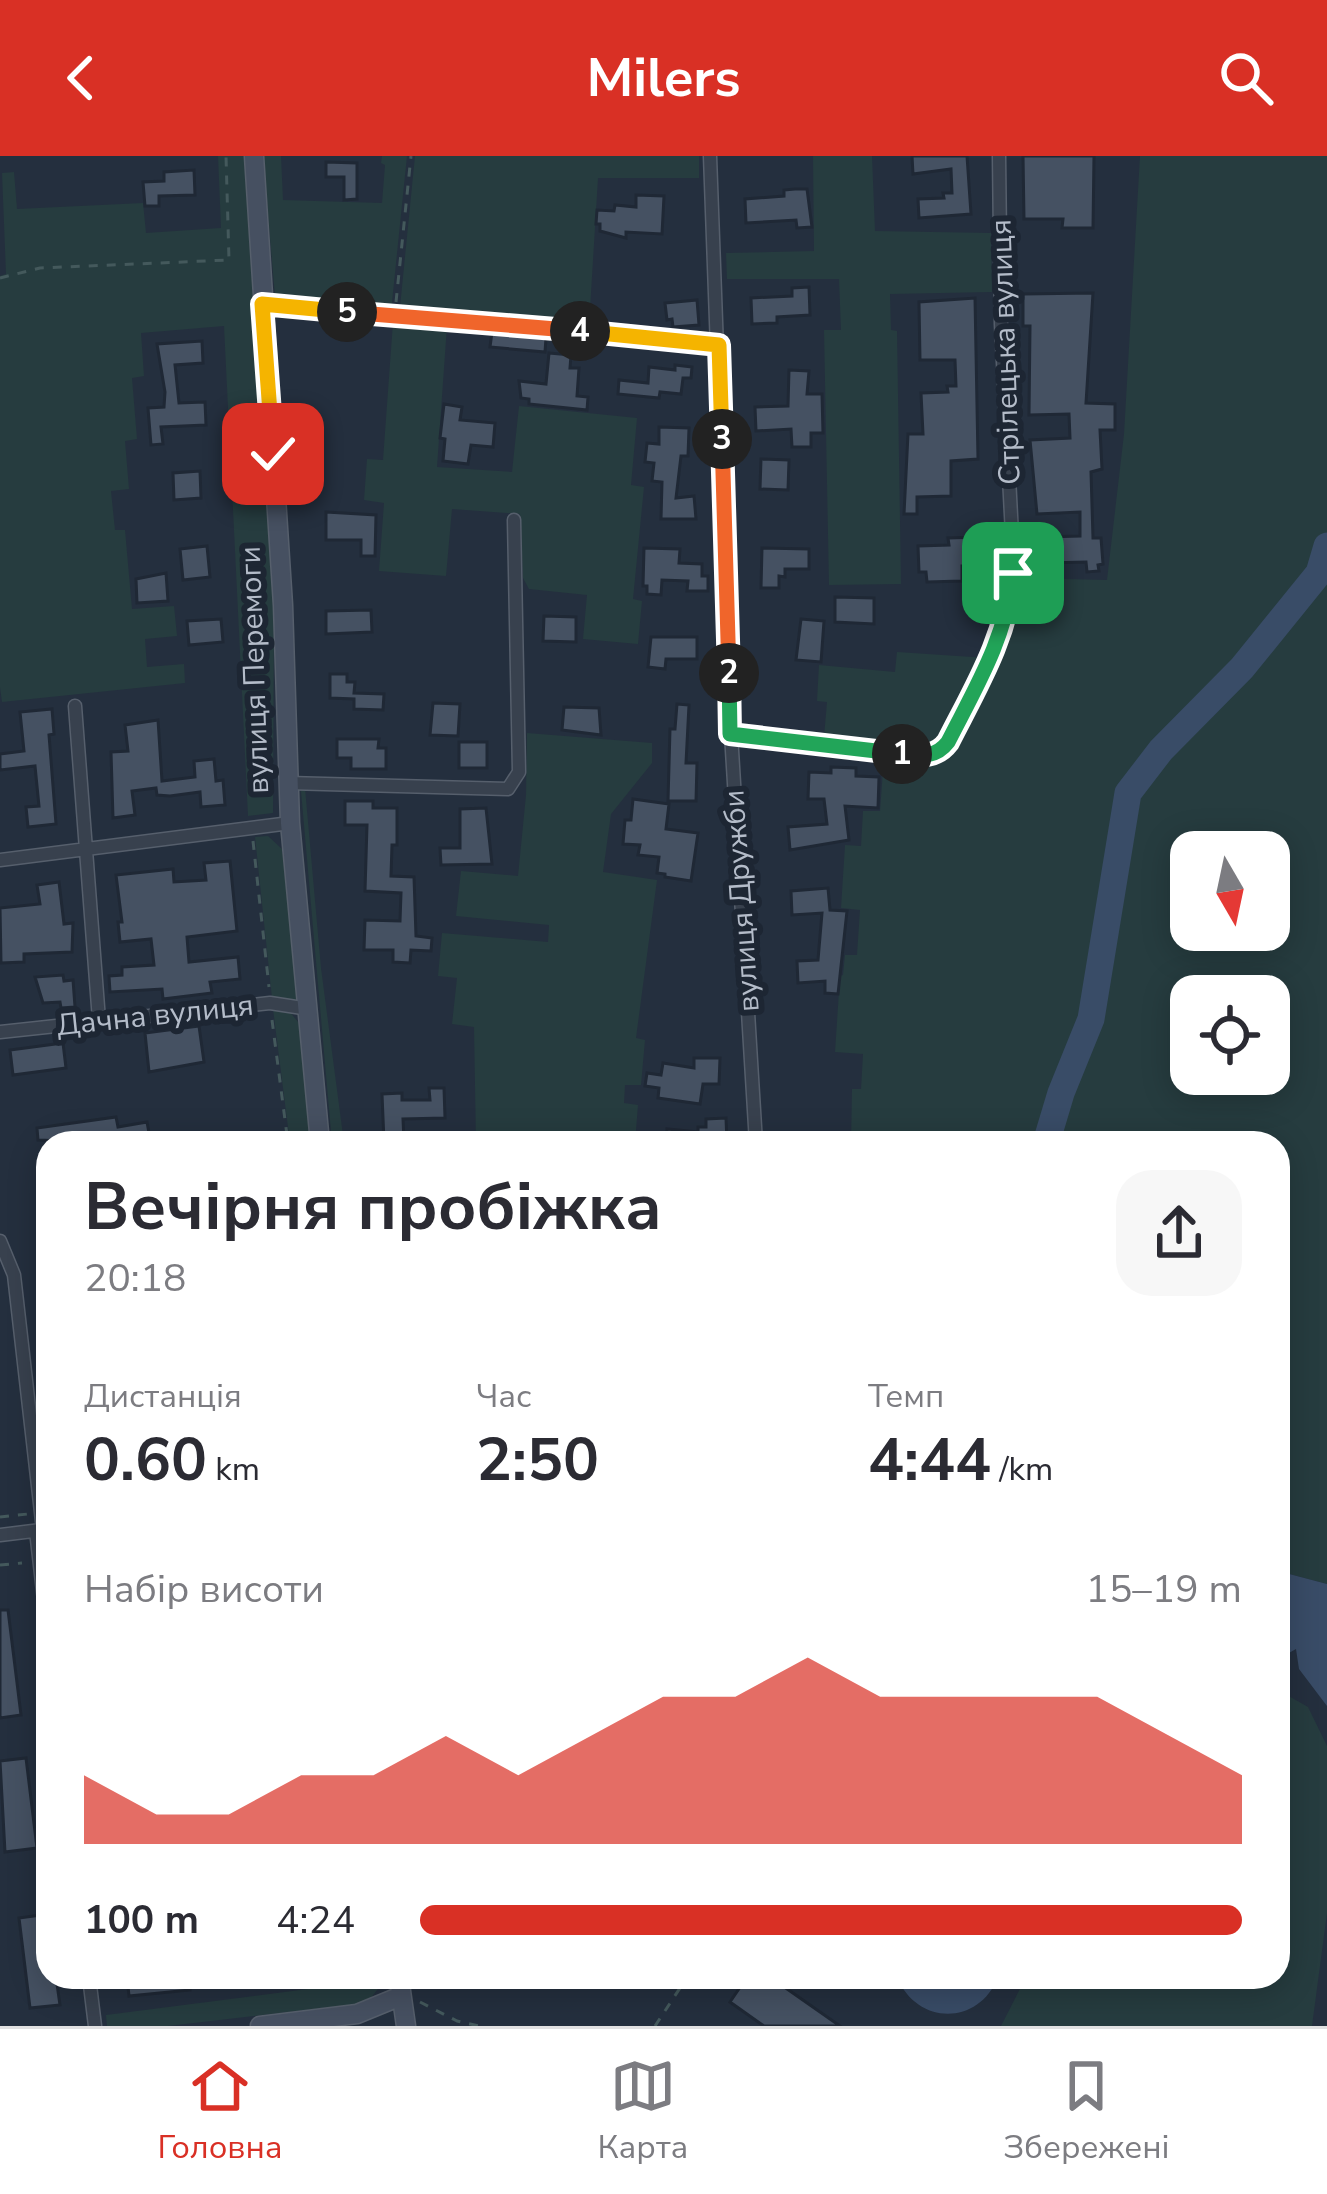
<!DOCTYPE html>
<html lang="uk">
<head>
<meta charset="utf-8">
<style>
	body { margin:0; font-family:"Nunito Sans",sans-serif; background:#f7f7f7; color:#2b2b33; height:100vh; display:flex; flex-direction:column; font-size:45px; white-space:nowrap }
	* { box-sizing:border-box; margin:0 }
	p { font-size:39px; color:#7c7c81 }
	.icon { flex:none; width:66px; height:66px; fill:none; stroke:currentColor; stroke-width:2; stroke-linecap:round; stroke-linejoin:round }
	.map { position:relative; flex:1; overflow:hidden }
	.drawer { position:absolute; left:36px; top:975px; width:1254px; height:858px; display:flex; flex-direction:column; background:#fff; border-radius:36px; box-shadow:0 6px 30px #0003 }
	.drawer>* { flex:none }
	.needle { width:78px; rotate:171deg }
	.controls { position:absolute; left:1170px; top:675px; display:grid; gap:24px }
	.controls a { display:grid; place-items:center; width:120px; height:120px; border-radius:24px; background:#fff; box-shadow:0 6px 30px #0003; font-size:60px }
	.pin { position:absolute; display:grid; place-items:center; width:102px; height:102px; color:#fff; margin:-51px; border-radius:24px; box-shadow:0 6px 18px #0006 }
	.km { position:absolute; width:60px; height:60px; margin:-30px; border-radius:50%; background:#222; color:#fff; font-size:33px; line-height:60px; text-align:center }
	.round { display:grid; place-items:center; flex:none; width:126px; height:126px; border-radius:36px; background:#f7f7f7 }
	.headline { display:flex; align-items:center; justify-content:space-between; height:204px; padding:0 48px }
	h1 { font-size:66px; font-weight:700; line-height:90px }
	.stats { display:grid; grid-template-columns:repeat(3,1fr); gap:18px; height:204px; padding:12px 48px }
	.stats div { display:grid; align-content:center }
	.stats b { font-size:60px; font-weight:700 }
	.stats small { font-size:33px; font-weight:400 }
	.stats p { font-size:33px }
	.chart { height:336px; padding:24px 48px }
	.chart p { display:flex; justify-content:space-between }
	.chart svg { width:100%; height:216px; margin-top:12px; fill:#d93025; opacity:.7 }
	ul { padding:0 48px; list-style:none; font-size:39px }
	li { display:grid; grid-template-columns:192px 144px 1fr; align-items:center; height:90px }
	li i { height:30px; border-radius:15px; background:#d93025 }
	header { display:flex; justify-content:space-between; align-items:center; height:156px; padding:0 48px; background:#d93025; color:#fff; font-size:54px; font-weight:700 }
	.tab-bar { display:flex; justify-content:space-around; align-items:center; height:168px; border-top:3px solid #e1e1e2; background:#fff; font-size:33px; color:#7c7c81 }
	.tab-bar a { display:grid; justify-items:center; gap:6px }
	.tab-bar .on { color:#d93025 }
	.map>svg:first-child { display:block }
	.green { fill:#263c3f; fill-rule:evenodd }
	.water { fill:#394c67 }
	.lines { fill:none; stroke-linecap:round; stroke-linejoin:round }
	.river { stroke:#394c67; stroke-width:27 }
	.building { fill:#455162; stroke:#1f2835; stroke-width:3 }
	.lane-casing { stroke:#565f6c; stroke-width:9 }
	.street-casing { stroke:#565f6c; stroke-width:15 }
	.secondary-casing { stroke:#565f6c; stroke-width:21 }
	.path { stroke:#44595c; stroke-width:3; stroke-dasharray:9 9; stroke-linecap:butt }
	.lane { stroke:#38414e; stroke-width:6 }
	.street { stroke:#38414e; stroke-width:12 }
	.secondary { stroke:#465061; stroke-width:18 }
	.split-1-casing { stroke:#fff; stroke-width:24 }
	.split-2-casing { stroke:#fff; stroke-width:24 }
	.split-3-casing { stroke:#fff; stroke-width:24 }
	.split-4-casing { stroke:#fff; stroke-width:24 }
	.split-5-casing { stroke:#fff; stroke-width:24 }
	.split-6-casing { stroke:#fff; stroke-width:24 }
	.split-1 { stroke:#22a559; stroke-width:15 }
	.split-2 { stroke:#22a559; stroke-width:15 }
	.split-3 { stroke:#f0652b; stroke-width:15 }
	.split-4 { stroke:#f5b400; stroke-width:15 }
	.split-5 { stroke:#f0652b; stroke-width:15 }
	.split-6 { stroke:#f5b400; stroke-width:15 }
	.labels { text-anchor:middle; stroke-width:12; stroke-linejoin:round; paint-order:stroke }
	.street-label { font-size:30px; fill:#b4bcc9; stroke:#1d2633 }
</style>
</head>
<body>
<header><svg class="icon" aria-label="back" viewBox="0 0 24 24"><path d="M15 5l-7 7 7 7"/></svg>Milers<svg class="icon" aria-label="search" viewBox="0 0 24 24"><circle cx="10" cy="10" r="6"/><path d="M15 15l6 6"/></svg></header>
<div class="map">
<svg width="1327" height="1870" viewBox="0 0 1327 1870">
	<rect width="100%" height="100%" fill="#242f3e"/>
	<path class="green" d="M218,0H244L274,449L273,657L248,660L224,170L141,177L144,220L132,222L137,283L125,285L129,333L111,335L115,374H125L132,453L174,450L177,480L145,483L147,511L184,508L185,527L2,546L0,531V120L6,118L2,17L14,16L17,53L143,47L146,77L221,72Z
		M263,0H281L283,44L382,47L385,9L381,7L382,0H407L391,156L285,146L275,140Z
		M415,0H699V22H598L589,170L400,151Z
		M813,0H872L875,75L991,77L992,136L890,138L891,174L897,175L901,428L829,429L824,174H841L839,123H727L726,97L814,95Z
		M1140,0H1327V1428L1278,1415V987H851L852,933H861L863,898L835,896L840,820L843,819L845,799H857L860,754L841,752L845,689L861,690L863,655H880L884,600H941L1022,454V422L1107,424L1124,278ZM1191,696H1269V774H1191ZM1191,840H1269V918H1191Z
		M393,166L447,170L437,311L512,316L519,250L637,262L631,329L644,331L633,443L642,445L638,488L583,483L587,439L529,433L523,422L520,358L452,353L446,420L379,415L384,347L364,344L367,303L383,304Z
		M897,496L987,502L938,592L927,596L744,575L743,572L824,581L827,546L817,545L819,509L895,516Z
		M527,577L652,587V607L611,658L603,716L657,724L636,882L645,884L641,929H625L624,947L638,949L635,987H476L474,871L452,868L457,822L438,820L442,777L548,786L549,769L456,760L461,715L518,720L526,639Z
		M305,632L321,812L344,987H332L301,635Z
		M268,680L282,693L298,844L272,842L255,681Z
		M273,853L289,855L299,867L312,987H290Z
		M1278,1534L1308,1551L1327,1590V1757L1312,1870H1001L1026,1821H1278Z
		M362,1821H387L367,1847L168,1870H107L106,1859L362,1826Z"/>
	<path class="water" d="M1278,1415L1327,1428V1550L1299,1513L1296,1493L1278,1503Z
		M897,1821H998C979,1870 917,1870 897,1821Z"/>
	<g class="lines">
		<path class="river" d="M1046,987L1061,937L1091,863L1128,637L1161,594L1242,512L1319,417L1327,390"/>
	</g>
	<path class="building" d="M912,0H967L971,58L919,62L918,43L944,42L943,37H952L951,13L913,18Z
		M1023,0H1094L1093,72H1062L1063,63H1024Z
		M326,6L357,7V43L344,44V21H326Z
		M194,14L195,39L159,40V50H145L143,26L164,25V16Z
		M795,33H807L812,71L797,72L796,64L746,67L745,43L784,40V34Z
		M636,39L664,40L662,78L626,76V82L600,75V68H596L597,54L614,55L615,49L636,51Z
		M809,131L810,159L777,161V167L752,168L751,142L792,140V132Z
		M1093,137L1086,247L1115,248V274H1100L1102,313L1091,316L1093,382H1101L1103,408L1098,409L1099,415L1087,416L1086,406L1044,407L1043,381L1080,380V356L1037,358L1030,284L1070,282L1069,258L1029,259L1030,170H1023V138Z
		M975,142L978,303L951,305V340L917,341V358H904L908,278H923L921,237L948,236L947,230H956L955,204H920L919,146Z
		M697,144L699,169L673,171L672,163L667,164L665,147Z
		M492,176L546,182L545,196L490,191Z
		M202,185L203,207L175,209L179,247L205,246L206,269L161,271L163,288L151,289L148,252L164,251L165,236L157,188Z
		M549,197L571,199L570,212H579L577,240L588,241L587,254L529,248V243L521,242L519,225L546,228Z
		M675,209L692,211L691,222H683L681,238L660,236L659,242L618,238L619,224L648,227L649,211L675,214Z
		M789,214L809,215L807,238H822L823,277H811V291H792L791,273L756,275L755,251L788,250Z
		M444,248L462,251L460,264L495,267L493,291L471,289L468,308L443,305L445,283L440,282Z
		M659,271L689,272L688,300H681L676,342L694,340L696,363H661L662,326L652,325L654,307L645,306L647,287L659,288Z
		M761,303L789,304L788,334L760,333Z
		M200,315L201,342L174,344L173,317Z
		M326,356L376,359L375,400H361V384H326Z
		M979,381L980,410H962V425L927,426L926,416H919L918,390L949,389L948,382Z
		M207,390L210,421L183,424L180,393Z
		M644,392L680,393L679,407L702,408V420H708V435H687L688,425L662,424L661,439L647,438V430H643Z
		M762,392L809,393V413H785V421L779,420V432H761Z
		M166,417L168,445L137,447L136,423Z
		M835,441L874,442V468L835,466Z
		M371,454L372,476L326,478V455Z
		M544,460L576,461V486L543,485Z
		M221,463L223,486L189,489L187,465Z
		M801,463L824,465L821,506L796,504Z
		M651,481H697V503H666L665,513L648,511Z
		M330,518H347V526H355L354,537L384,538L383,554L354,553V543L330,542Z
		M433,547L460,548L458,580L430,579Z
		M677,548L689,549L686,607H697L696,645H668L670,573H675Z
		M564,551L599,552L601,579L562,574Z
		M52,553L54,578L49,579L56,668L28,671L26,651L39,650L35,610L0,614V598L24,595L20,556Z
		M158,564L162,625L195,621L194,605L214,603L216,625L223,624L225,649L201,651L200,636L170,640L157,639L156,632L132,635L135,659L113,662L111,596L128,595L125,569Z
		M337,583H379L378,592H386V613H351V602H337Z
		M459,586H487V612H459Z
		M831,611L856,612V620L879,621L878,652L845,650L849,684L790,694L788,671L827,668L824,643H808L809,616L831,617Z
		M633,643L669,648L666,673L698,677L691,725L665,721V718L657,717L659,701L638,699L640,689L623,688L625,664H631Z
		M345,645H373V652H397V689H392L391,720L414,721L416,780L432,782L431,795L411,794L410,807L393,806V794H364L365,764L400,765L401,737L365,735L367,669H345Z
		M486,652L492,708L441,709L440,692H460V653Z
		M230,705L237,775L187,781L189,806L238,801L240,823L210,826L212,837L163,843L162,833L110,836L109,820L122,819V811L154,809L151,783L120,786L118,766H122L116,719L173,713L174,726L206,724L204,707Z
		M59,726L64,768L73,767L72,796L24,798V806L1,807L0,752L40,748L37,729Z
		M828,732L830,754L847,755L838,838L825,837V825L798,827L797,805L818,804L822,757L792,759L791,735Z
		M63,819L64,825L73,824L75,851L61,852L60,846L43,847L35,821Z
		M199,870L204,906L149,916L145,877Z
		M63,887L66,912L13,919L10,894Z
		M694,902H720L719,928H703L700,948L658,942L659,932L645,930L647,917L661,919L663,907L694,912Z
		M429,932H444L445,962L403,963L404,985L384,986L382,938L402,937V944H430Z
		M116,961L118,971L147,966L149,977L116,983L117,987L38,984L37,972Z
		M726,962L727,987H666L667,973L698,976V971H706V963Z
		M0,1454H8L21,1559L0,1562Z
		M26,1602L37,1692L5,1696L0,1605Z
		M48,1758V1821H56L60,1849L30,1852L19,1762Z
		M127,1821H189L190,1834L129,1840Z
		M747,1821H770L840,1870H764L730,1846Z"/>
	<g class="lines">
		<g class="lane-casing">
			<path id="lane" d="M269,148L716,188"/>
		</g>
		<g class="street-casing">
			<path id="street" d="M710,0L731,578L756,987
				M75,550L99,864
				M731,578L928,600L941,596L948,586C977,529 1006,482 1014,417L1001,168L999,0
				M288,627L508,633L519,616L514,364
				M0,704L290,667
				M0,876L270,847L309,853
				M0,1085L14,1119L43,1374
				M36,1375L48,1479
				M0,1379L41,1374
				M89,1821L95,1870"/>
		</g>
		<g class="secondary-casing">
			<path id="secondary" d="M254,0L283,449L290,667L320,987
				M399,1821L406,1870
				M260,1870L357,1858L401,1840"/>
		</g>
		<path class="path" d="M0,122L40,112L229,104L226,0
			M396,146L411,0
			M253,685L269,831
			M272,864L288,987
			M0,1361L28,1358
			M0,1409L22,1407
			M420,1846L457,1865L479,1870
			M655,1870L686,1823"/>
		<use href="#lane" class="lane"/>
		<use href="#street" class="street"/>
		<use href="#secondary" class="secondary"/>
	</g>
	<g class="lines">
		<g class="split-1-casing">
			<path id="split-1" d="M902,598C921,600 936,602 948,586C977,529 1006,482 1013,417"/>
		</g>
		<g class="split-2-casing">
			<path id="split-2" d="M729,517L730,578L902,598"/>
		</g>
		<g class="split-3-casing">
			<path id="split-3" d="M722,283L729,517"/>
		</g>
		<g class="split-4-casing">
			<path id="split-4" d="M580,175L719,189L722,283"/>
		</g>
		<g class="split-5-casing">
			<path id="split-5" d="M347,156L580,175"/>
		</g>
		<g class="split-6-casing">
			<path id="split-6" d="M273,298L262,148L347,156"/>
		</g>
		<use href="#split-1" class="split-1"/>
		<use href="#split-2" class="split-2"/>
		<use href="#split-3" class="split-3"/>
		<use href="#split-4" class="split-4"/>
		<use href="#split-5" class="split-5"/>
		<use href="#split-6" class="split-6"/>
	</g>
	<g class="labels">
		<g class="street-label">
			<text transform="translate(1005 196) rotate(-92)" y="10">Стрілецька вулиця</text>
			<text transform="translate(254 514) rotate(-92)" y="10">вулиця Перемоги</text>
			<text transform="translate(741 745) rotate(-94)" y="10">вулиця Дружби</text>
			<text transform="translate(155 859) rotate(-6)" y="10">Дачна вулиця</text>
		</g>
	</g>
</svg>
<div class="controls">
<a><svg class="needle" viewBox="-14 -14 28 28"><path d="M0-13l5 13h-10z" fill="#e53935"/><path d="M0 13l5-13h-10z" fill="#7c7c81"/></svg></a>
<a><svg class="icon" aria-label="locate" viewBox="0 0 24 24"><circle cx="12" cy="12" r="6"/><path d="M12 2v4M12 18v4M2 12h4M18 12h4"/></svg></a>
</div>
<div class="pin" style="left:1013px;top:417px;background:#1e9e55"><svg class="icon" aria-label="arrive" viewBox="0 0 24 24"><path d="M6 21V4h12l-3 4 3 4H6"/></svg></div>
<div class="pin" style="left:273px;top:298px;background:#d93025"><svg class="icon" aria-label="check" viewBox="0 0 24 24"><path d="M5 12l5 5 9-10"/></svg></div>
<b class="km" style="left:902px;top:598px">1</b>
<b class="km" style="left:729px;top:517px">2</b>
<b class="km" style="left:722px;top:283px">3</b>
<b class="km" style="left:580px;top:175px">4</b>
<b class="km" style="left:347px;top:156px">5</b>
<section class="drawer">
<div class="headline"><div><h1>Вечірня пробіжка</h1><p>20:18</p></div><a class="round"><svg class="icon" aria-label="share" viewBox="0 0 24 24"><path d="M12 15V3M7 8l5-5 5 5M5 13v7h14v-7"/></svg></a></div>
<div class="stats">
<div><p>Дистанція</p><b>0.60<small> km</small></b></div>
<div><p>Час</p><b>2:50</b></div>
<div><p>Темп</p><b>4:44<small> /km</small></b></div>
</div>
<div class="chart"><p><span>Набір висоти</span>15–19 m</p>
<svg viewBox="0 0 160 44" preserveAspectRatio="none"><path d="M0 44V30L10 38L20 38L30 30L40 30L50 22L60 30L70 22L80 14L90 14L100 6L110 14L120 14L130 14L140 14L150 22L160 30V44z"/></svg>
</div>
<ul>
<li><b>100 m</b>4:24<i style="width:100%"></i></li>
</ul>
</section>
</div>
<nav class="tab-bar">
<a class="on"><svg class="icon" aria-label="home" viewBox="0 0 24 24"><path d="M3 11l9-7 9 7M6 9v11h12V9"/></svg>Головна</a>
<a><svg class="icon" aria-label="map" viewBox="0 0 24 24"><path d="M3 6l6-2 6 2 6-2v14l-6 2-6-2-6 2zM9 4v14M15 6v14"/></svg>Карта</a>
<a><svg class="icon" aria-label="saved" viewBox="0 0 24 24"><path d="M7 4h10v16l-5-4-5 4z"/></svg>Збережені</a>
</nav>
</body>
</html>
